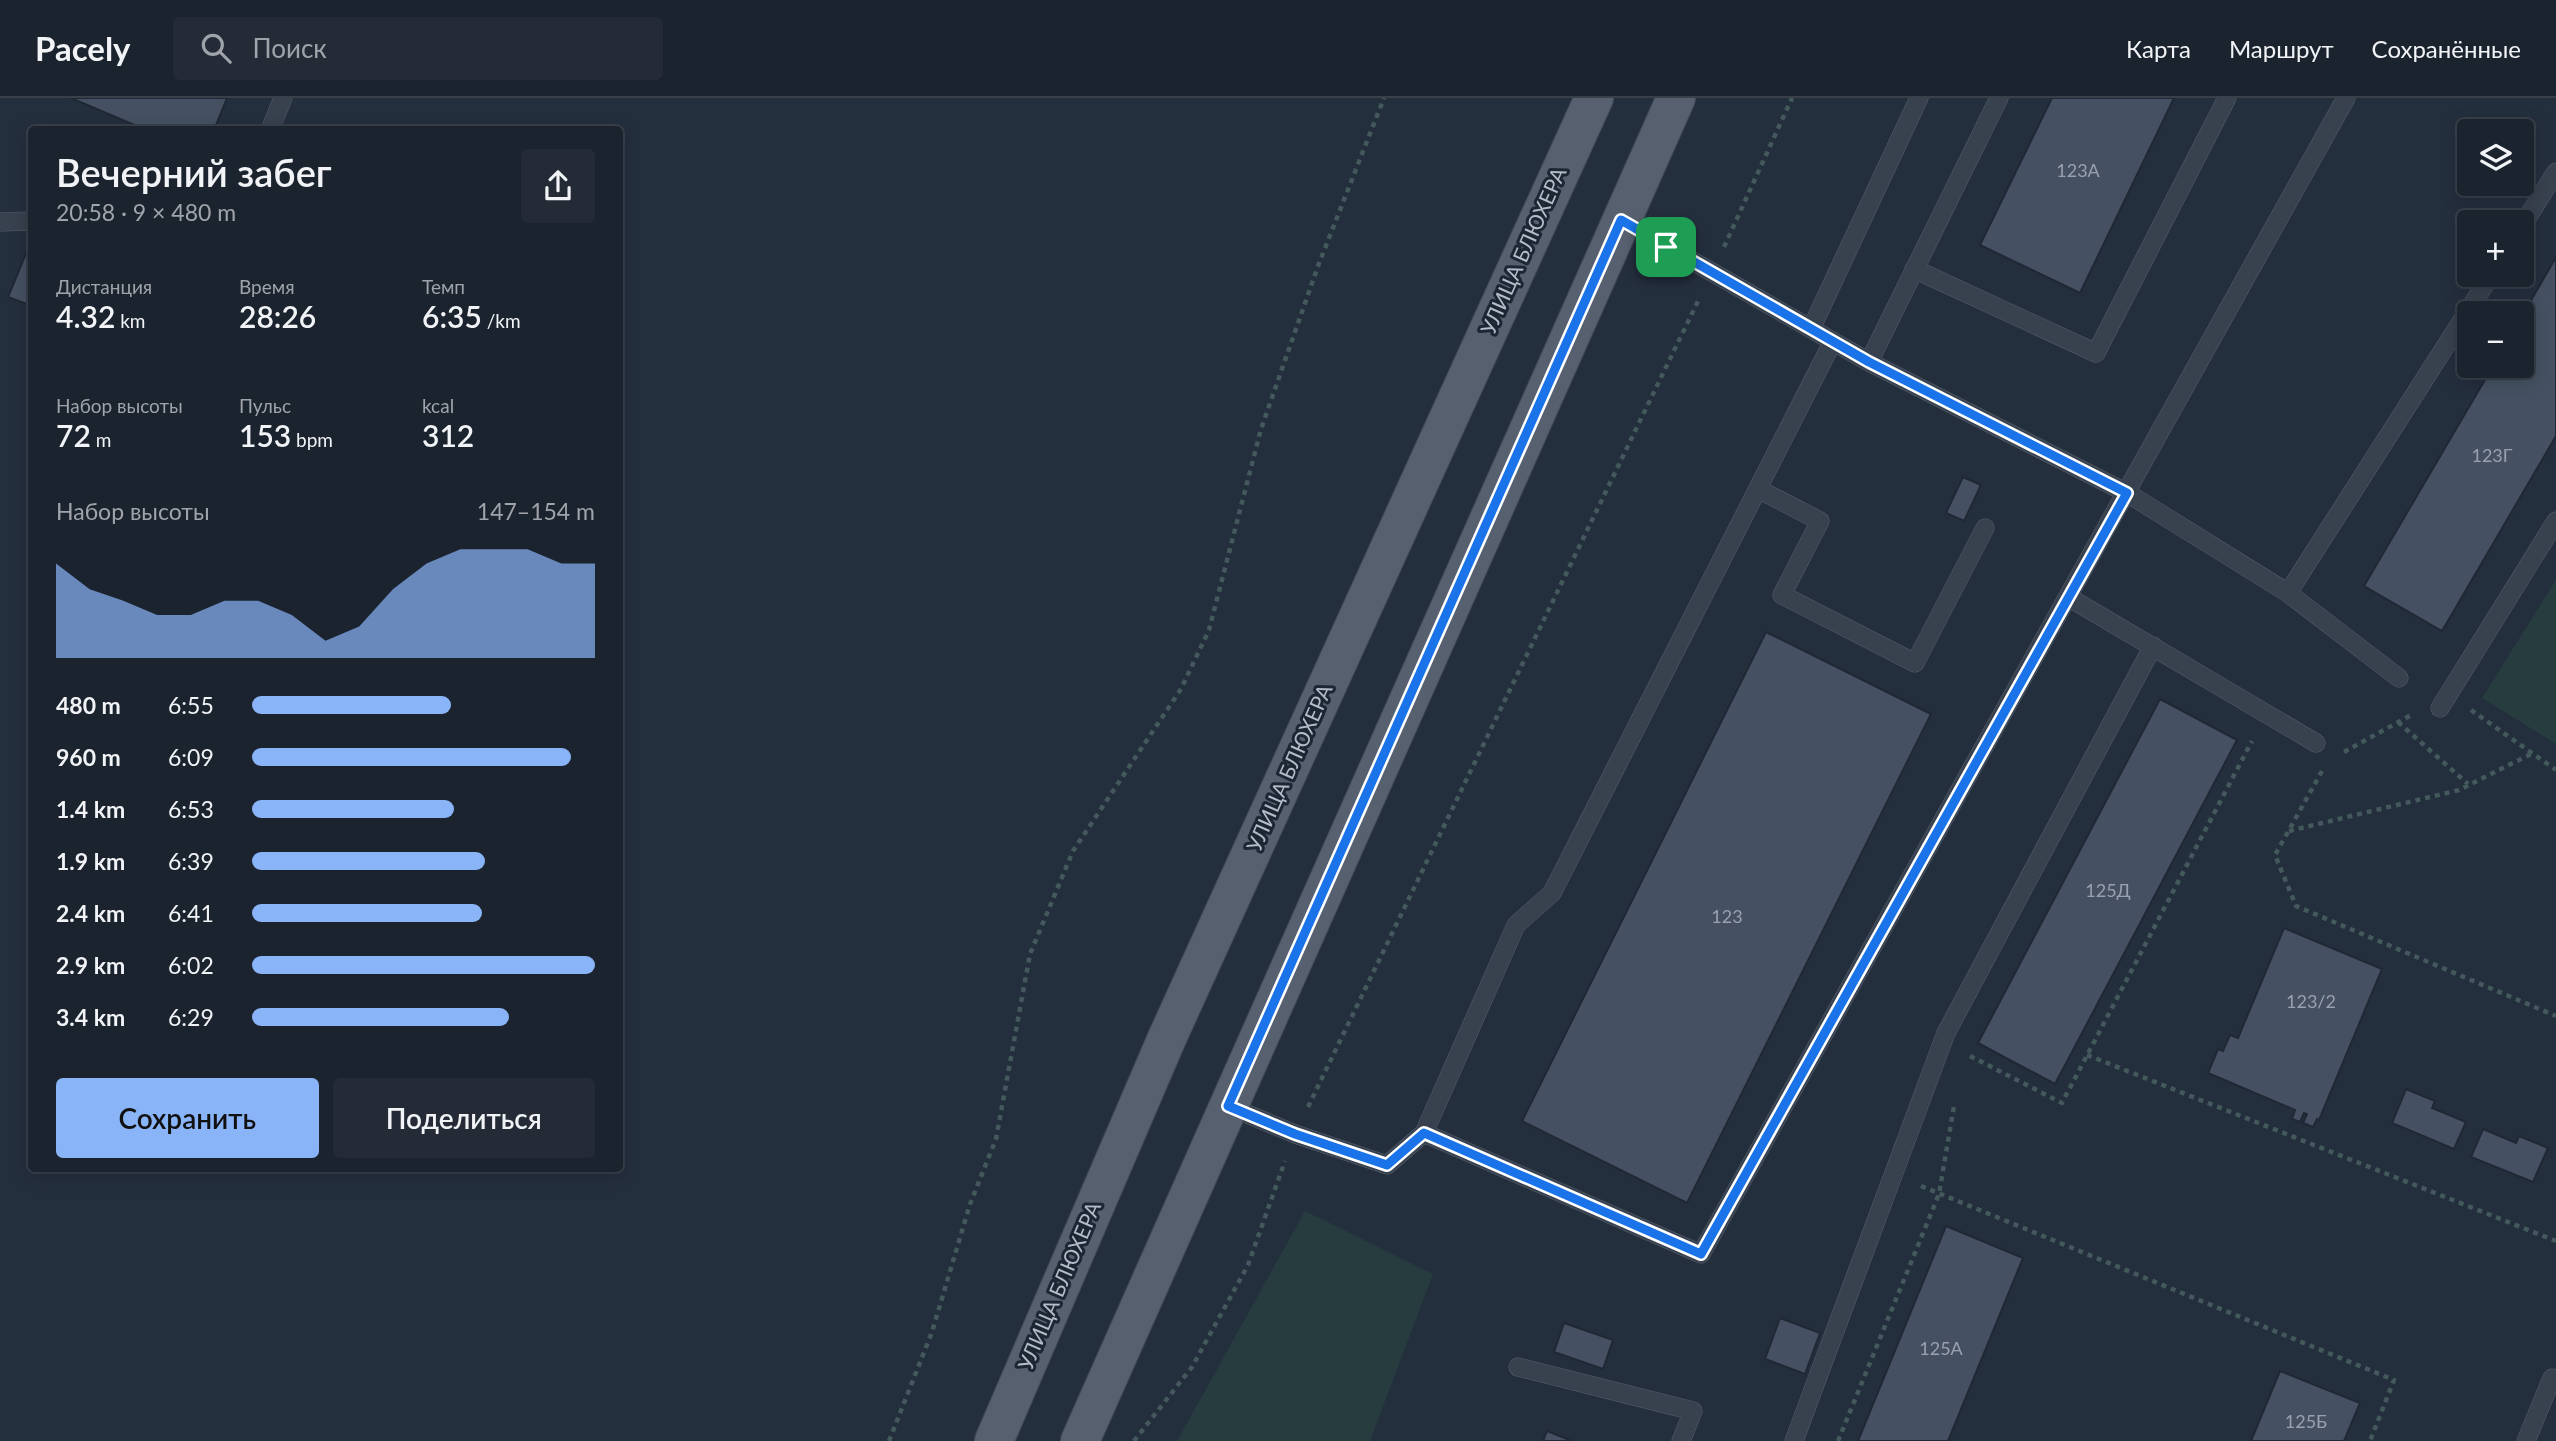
<!DOCTYPE html>
<html lang="ru">
<head>
<meta charset="utf-8">
<style>
	body { margin:0; font-family:Lato,sans-serif; background:#242b36; color:#f1f3f6; height:100vh; display:flex; flex-direction:column; font-size:26px; white-space:nowrap }
	* { box-sizing:border-box; margin:0 }
	p { font-size:23px; color:#a0a4aa }
	.icon { flex:none; width:38px; height:38px; fill:none; stroke:currentColor; stroke-width:2; stroke-linecap:round; stroke-linejoin:round }
	.map { position:relative; flex:1; overflow:hidden }
	.panel { position:absolute; left:28px; top:28px; width:595px; height:1046px; display:flex; flex-direction:column; background:#1b232e; border-radius:7px; box-shadow:0 4px 18px #0003,0 0 0 2px #39404a }
	.panel>* { flex:none }
	.fabs { position:absolute; left:2457px; top:21px; display:grid; gap:14px }
	.fabs a { display:grid; place-items:center; width:77px; height:77px; border-radius:7px; background:#1b232e; box-shadow:0 4px 18px #0003,0 0 0 2px #39404a; font-size:35px }
	.pin { position:absolute; display:grid; place-items:center; width:60px; height:60px; color:#fff; margin:-30px; border-radius:14px; box-shadow:0 4px 10px #0006 }
	.round { display:grid; place-items:center; flex:none; width:74px; height:74px; border-radius:7px; background:#242b36 }
	.headline { display:flex; align-items:center; justify-content:space-between; height:119px; padding:0 28px }
	h1 { font-size:38px; font-weight:600; line-height:52px }
	.figures { display:grid; grid-template-columns:repeat(3,1fr); gap:10px; height:119px; padding:7px 28px }
	.figures div { display:grid; align-content:center }
	.figures b { font-size:30px; font-weight:600 }
	.figures small { font-size:19px; font-weight:400 }
	.figures p { font-size:19px }
	.chart { height:196px; padding:14px 28px }
	.chart p { display:flex; justify-content:space-between }
	.chart svg { width:100%; height:126px; margin-top:7px; fill:#8ab4f8; opacity:.7 }
	.button { display:flex; gap:14px; margin-top:auto; padding:14px 28px }
	.button a { flex:1; height:80px; border-radius:7px; background:#8ab4f8; color:#111; font-size:28px; font-weight:600; line-height:80px; text-align:center }
	.button a+a { background:#242b36; color:#f1f3f6 }
	ul { padding:0 28px; list-style:none; font-size:23px }
	li { display:grid; grid-template-columns:112px 84px 1fr; align-items:center; height:52px }
	li i { height:18px; border-radius:9px; background:#8ab4f8 }
	header { display:flex; align-items:center; gap:42px; box-sizing:border-box; height:98px; padding:0 35px; background:#1b232e; border-bottom:2px solid #39404a }
	header strong { font-size:33px }
	nav { display:flex; gap:38px; margin-inline-start:auto; font-size:24px }
	.search { width:490px; height:63px; background:#242b36; display:flex; align-items:center; gap:18px; box-sizing:border-box; padding:0 24px; border-radius:7px; color:#a0a4aa; font-size:26px }
	.map>svg:first-child { display:block }
	.green { fill:#263c3f }
	.building { fill:#455162; stroke:#1f2835; stroke-width:2 }
	.lines { fill:none; stroke-linecap:round; stroke-linejoin:round }
	.lane-casing { stroke:#565f6c; stroke-width:19 }
	.primary-casing { stroke:#414a57; stroke-width:40 }
	.path { stroke:#44595c; stroke-width:4.5; stroke-dasharray:5 5; stroke-linecap:butt }
	.lane { stroke:#38414e; stroke-width:18 }
	.primary { stroke:#56606e; stroke-width:38 }
	.route-casing { stroke:#fff; stroke-width:14 }
	.route { stroke:#1a73e8; stroke-width:9 }
	.labels { text-anchor:middle; stroke-width:6; stroke-linejoin:round; paint-order:stroke }
	.number-label { font-size:18px; fill:#98a1af }
	.street-label { font-size:21px; fill:#b4bcc9; stroke:#1d2633 }
</style>
</head>
<body>
<header>
<strong>Pacely</strong>
<div class="search"><svg class="icon" aria-label="search" viewBox="0 0 24 24"><circle cx="10" cy="10" r="6"/><path d="M15 15l6 6"/></svg>Поиск</div>
<nav><a>Карта</a><a>Маршрут</a><a>Сохранённые</a></nav>
</header>
<div class="map">
<svg width="2556" height="1343" viewBox="0 0 2556 1343">
	<rect width="100%" height="100%" fill="#242f3e"/>
	<path class="green" d="M2556,482V646L2482,600Z
		M1305,1113L1433,1176L1370,1343H1177Z"/>
	<path class="building" d="M71,0H227L214,32H146Z
		M2052,0H2174L2080,195L1980,147Z
		M32,141V208L8,199Z
		M2556,159V338L2442,533L2364,488L2493,268H2522V218Z
		M1963,379L1981,387L1964,423L1946,415Z
		M1766,534L1931,616L1687,1105L1522,1023Z
		M2160,601L2237,642L2055,986L1978,945Z
		M2284,830L2382,871L2319,1022L2317,1021L2313,1029L2303,1025L2307,1016L2304,1015L2300,1024L2292,1021L2295,1012L2208,975L2218,951L2223,953L2230,937L2238,940Z
		M2406,991L2435,1003L2432,1010L2466,1024L2454,1051L2392,1025Z
		M2483,1031L2516,1045L2519,1038L2548,1050L2533,1084L2471,1059Z
		M1946,1128L2023,1160L1948,1343H1858Z
		M1780,1220L1820,1235L1805,1276L1765,1261Z
		M1564,1225L1613,1242L1603,1271L1554,1254Z
		M2280,1273L2360,1305L2344,1343H2251Z
		M1547,1333L1572,1343H1543Z"/>
	<g class="lines">
		<g class="lane-casing">
			<path id="lane" d="M270,32L283,0
				M1621,122L1869,264L2127,395L2288,495L2399,580
				M0,124L32,123
				M2522,128L2556,74
				M1914,171L2096,255L2227,0
				M1811,231L1919,0
				M1869,264L1999,0
				M1760,392L1820,423L1782,497L1915,565L1985,430
				M2288,495L2491,177
				M2068,499L2316,645
				M2440,610L2556,423
				M1228,1008L1295,1036L1387,1067L1424,1035L1516,827L1552,795L1833,243
				M1424,1035L1701,1156L2346,0
				M1518,1269L1693,1313L1681,1343
				M1794,1343L1946,935L2153,548
				M2526,1343L2552,1280"/>
		</g>
		<g class="primary-casing">
			<path id="primary" d="M994,1343L1167,940L1594,0
				M1080,1343L1676,0"/>
		</g>
		<path class="path" d="M1724,149L1792,0
			M2471,612L2556,672
			M2398,624L2468,686
			M2344,654L2413,616
			M2322,673L2275,757L2296,808L2556,918
			M2289,733L2459,692L2533,655
			M2087,957L2556,1143
			M1970,958L2062,1005L2252,643
			M1308,1009L1699,201
			M1921,1088L2394,1282L2370,1343
			M889,1343L932,1234L970,1106L996,1041L1030,856L1073,753L1181,591L1209,532L1261,331L1318,168L1384,0
			M1134,1343L1192,1269L1248,1167L1285,1063
			M1838,1343L1939,1096L1954,1008"/>
		<use href="#lane" class="lane"/>
		<use href="#primary" class="primary"/>
	</g>
	<g class="lines">
		<g class="route-casing">
			<path id="route" d="M1621,122L1869,264L2127,395L1701,1156L1424,1035L1387,1067L1295,1036L1228,1008Z"/>
		</g>
		<use href="#route" class="route"/>
	</g>
	<g class="labels">
		<g class="number-label">
			<text x="2078" y="79">123А</text>
			<text x="2492" y="364">123Г</text>
			<text x="2108" y="799">125Д</text>
			<text x="1727" y="825">123</text>
			<text x="2311" y="910">123/2</text>
			<text x="1941" y="1257">125А</text>
			<text x="2306" y="1330">125Б</text>
		</g>
		<g class="street-label">
			<text transform="translate(1524 153) rotate(-66)" y="7">УЛИЦА БЛЮХЕРА</text>
			<text transform="translate(1290 670) rotate(-66)" y="7">УЛИЦА БЛЮХЕРА</text>
			<text transform="translate(1060 1188) rotate(-67)" y="7">УЛИЦА БЛЮХЕРА</text>
		</g>
	</g>
</svg>
<div class="fabs">
<a><svg class="icon" aria-label="layers" viewBox="0 0 24 24"><path d="M12 4l9 5-9 5-9-5zM3 14l9 5 9-5"/></svg></a>
<a>+</a>
<a>−</a>
</div>
<div class="pin" style="left:1666px;top:149px;background:#1e9e55"><svg class="icon" aria-label="arrive" viewBox="0 0 24 24"><path d="M6 21V4h12l-3 4 3 4H6"/></svg></div>
<section class="panel">
<div class="headline"><div><h1>Вечерний забег</h1><p>20:58 · 9 × 480 m</p></div><a class="round"><svg class="icon" aria-label="share" viewBox="0 0 24 24"><path d="M12 15V3M7 8l5-5 5 5M5 13v7h14v-7"/></svg></a></div>
<div class="figures">
<div><p>Дистанция</p><b>4.32<small> km</small></b></div>
<div><p>Время</p><b>28:26</b></div>
<div><p>Темп</p><b>6:35<small> /km</small></b></div>
</div>
<div class="figures">
<div><p>Набор высоты</p><b>72<small> m</small></b></div>
<div><p>Пульс</p><b>153<small> bpm</small></b></div>
<div><p>kcal</p><b>312</b></div>
</div>
<div class="chart"><p><span>Набор высоты</span>147–154 m</p>
<svg viewBox="0 0 160 44" preserveAspectRatio="none"><path d="M0 44V11L10 20L20 24L30 29L40 29L50 24L60 24L70 29L80 38L90 33L100 20L110 11L120 6L130 6L140 6L150 11L160 11V44z"/></svg>
</div>
<ul>
<li><b>480 m</b>6:55<i style="width:58%"></i></li>
<li><b>960 m</b>6:09<i style="width:93%"></i></li>
<li><b>1.4 km</b>6:53<i style="width:59%"></i></li>
<li><b>1.9 km</b>6:39<i style="width:68%"></i></li>
<li><b>2.4 km</b>6:41<i style="width:67%"></i></li>
<li><b>2.9 km</b>6:02<i style="width:100%"></i></li>
<li><b>3.4 km</b>6:29<i style="width:75%"></i></li>
</ul>
<div class="button"><a>Сохранить</a><a>Поделиться</a></div>
</section>
</div>
</body>
</html>
